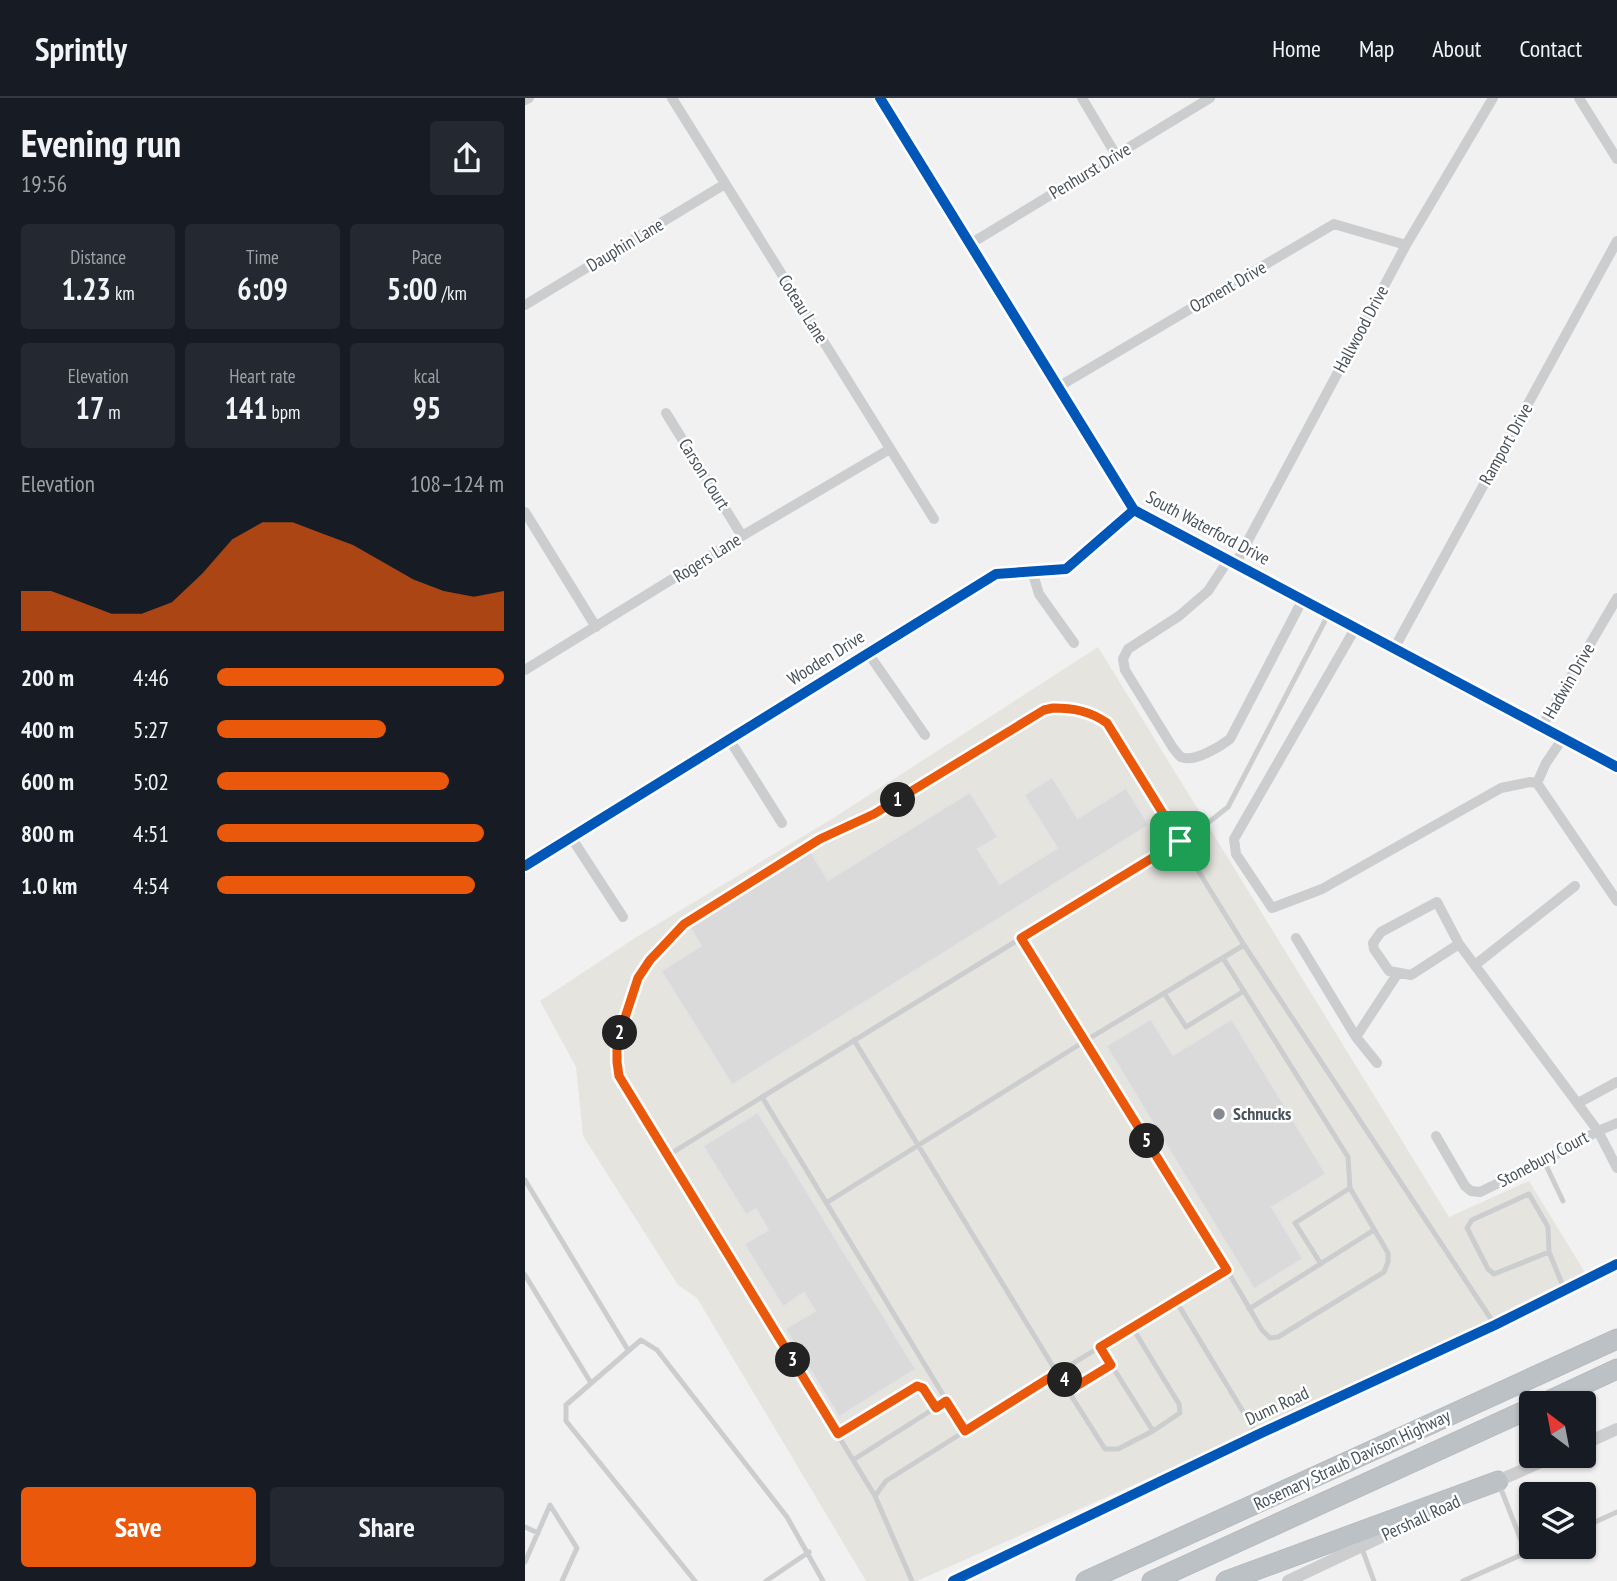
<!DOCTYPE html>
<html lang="en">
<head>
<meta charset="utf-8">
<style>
	body { margin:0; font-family:"PT Sans Narrow",sans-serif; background:#242831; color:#f1f3f6; height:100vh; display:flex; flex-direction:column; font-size:26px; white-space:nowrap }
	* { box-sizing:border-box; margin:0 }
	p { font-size:23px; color:#9ea1a6 }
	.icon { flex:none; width:38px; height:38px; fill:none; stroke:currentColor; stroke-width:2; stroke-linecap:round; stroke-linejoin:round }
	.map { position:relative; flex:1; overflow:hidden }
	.side { display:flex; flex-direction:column; background:#171b24; width:525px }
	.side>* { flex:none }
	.needle { width:46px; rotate:328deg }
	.buttons { position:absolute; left:994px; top:1293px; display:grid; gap:14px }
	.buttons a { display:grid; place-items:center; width:77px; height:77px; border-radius:7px; background:#171b24; box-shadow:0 2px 5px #0004; font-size:35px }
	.pin { position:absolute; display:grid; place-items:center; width:60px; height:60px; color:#fff; margin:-30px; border-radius:14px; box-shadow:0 4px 10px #0006 }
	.km { position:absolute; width:35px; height:35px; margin:-18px; border-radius:50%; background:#222; color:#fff; font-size:19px; line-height:35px; text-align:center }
	.round { display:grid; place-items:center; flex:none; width:74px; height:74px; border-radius:7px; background:#242831 }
	.overview { display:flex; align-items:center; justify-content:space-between; height:119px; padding:0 21px }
	h1 { font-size:38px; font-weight:700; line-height:52px }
	.figures { display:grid; grid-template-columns:repeat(3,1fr); gap:10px; height:119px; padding:7px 21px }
	.figures div { display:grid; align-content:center; border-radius:7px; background:#242831; text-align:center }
	.figures b { font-size:30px; font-weight:700 }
	.figures small { font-size:19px; font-weight:400 }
	.figures p { font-size:19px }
	.chart { height:196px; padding:14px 21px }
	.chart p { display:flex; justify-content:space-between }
	.chart svg { width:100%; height:126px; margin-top:7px; fill:#ea580c; opacity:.7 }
	.primary-button { display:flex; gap:14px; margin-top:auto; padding:14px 21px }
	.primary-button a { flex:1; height:80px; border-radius:7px; background:#ea580c; color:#fff; font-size:28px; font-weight:700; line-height:80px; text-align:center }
	.primary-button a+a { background:#242831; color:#f1f3f6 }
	ul { padding:0 21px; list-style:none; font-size:23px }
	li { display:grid; grid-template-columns:112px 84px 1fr; align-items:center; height:52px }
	li i { height:18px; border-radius:9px; background:#ea580c }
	header { display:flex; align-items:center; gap:42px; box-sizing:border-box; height:98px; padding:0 35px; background:#171b24; border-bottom:2px solid #363941 }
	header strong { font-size:33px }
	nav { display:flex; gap:38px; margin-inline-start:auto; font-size:24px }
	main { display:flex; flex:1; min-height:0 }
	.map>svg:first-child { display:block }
	.commercial { fill:#e5e4df }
	.building { fill:#dadadb; stroke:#e2e3e4; stroke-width:2 }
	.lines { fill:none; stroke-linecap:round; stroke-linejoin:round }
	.motorway-casing { stroke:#b6bbc0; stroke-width:21 }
	.service { stroke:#cbcdcf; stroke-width:5 }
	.minor { stroke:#cbcdcf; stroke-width:10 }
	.tertiary { stroke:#cbcdcf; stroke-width:12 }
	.motorway { stroke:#bcc1c5; stroke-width:19 }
	.cycleway-casing { stroke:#fff; stroke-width:15 }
	.cycleway { stroke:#0057b8; stroke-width:10 }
	.route-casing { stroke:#fff; stroke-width:14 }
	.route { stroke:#ea580c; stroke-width:9 }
	.poi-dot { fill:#848a90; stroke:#fff; stroke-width:2.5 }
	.labels { text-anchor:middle; stroke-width:5; stroke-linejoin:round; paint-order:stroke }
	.street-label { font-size:18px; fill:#49535c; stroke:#fff }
	.poi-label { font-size:18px; font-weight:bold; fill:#49535c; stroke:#fff; text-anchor:start }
</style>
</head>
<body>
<header>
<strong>Sprintly</strong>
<nav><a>Home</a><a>Map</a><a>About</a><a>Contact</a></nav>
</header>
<main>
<section class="side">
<div class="overview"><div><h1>Evening run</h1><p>19:56</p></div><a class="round"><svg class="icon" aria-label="share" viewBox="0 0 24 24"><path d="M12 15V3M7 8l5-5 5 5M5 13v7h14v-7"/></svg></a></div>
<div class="figures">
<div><p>Distance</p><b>1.23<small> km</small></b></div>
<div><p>Time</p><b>6:09</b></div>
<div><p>Pace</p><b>5:00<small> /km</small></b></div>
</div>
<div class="figures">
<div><p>Elevation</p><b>17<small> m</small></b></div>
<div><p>Heart rate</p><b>141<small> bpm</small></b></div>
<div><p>kcal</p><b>95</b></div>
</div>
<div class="chart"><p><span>Elevation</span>108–124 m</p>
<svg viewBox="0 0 160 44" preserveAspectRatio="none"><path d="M0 44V30L10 30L20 34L30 38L40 38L50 34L60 24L70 12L80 6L90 6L100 10L110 14L120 20L130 26L140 30L150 32L160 30V44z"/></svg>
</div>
<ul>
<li><b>200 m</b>4:46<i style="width:100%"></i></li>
<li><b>400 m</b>5:27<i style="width:59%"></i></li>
<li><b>600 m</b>5:02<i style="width:81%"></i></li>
<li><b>800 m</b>4:51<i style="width:93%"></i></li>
<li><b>1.0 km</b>4:54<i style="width:90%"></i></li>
</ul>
<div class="primary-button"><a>Save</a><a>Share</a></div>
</section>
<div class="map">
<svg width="1092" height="1483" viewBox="0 0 1092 1483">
	<rect width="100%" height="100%" fill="#f1f1f1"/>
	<path class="commercial" d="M573,549L924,1119L1004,1083L1064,1181L970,1227L392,1483H341L172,1200L153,1187L58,1038L51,969L15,903L113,838L310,719Z"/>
	<path class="building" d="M527,679L553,720L601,690L624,727L207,987L136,873L176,848L163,827L284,751L303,782L445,694L473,739L453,751L475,786L532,750L499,697Z
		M626,921L648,957L707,921L801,1076L747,1109L778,1161L729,1191L581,948Z
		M233,1014L391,1271L314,1319L260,1231L290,1213L279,1195L258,1209L219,1146L243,1132L231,1111L221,1117L178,1048Z"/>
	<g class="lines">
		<g class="motorway-casing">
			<path id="motorway" d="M1017,1306L1092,1271
				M561,1483L1092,1241
				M627,1483L1006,1310
				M701,1483L973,1383"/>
		</g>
		<path class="service" d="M698,860L823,1059L825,1090L863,1155V1164L859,1174L753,1239L745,1240L737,1232L702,1172
			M639,895L661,929L719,893
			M329,942L532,1275L550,1289
			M142,1058L237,999
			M1019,1063L1038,1103
			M0,1082L103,1252
			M301,1105L560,943L719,847
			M1024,1154L969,1176L963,1171L942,1130L947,1122L1004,1096L1023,1129L1024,1154L1040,1193
			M796,1166L770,1125L825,1090
			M0,1177L66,1285
			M651,1203L731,1335
			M724,1211L849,1132
			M575,1249L628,1333L655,1315L654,1306L607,1229
			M586,1267L546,1293L547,1299L580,1351H593L628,1333
			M440,1333L237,999L679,728L703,709L803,517
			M313,1336L392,1288L398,1290L411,1310
			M328,1362L421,1303
			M974,1386L1001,1455
			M350,1398L94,978L92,964V944L112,880L125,862L159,826L295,741L349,716L519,612C541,607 563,612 582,625L719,847L970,1227
			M0,1429L13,1435
			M1059,1429L1092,1414
			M836,1448L849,1483
			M0,1464L25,1407L52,1450L37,1483
			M170,1483L41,1323V1307L116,1242L132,1252L262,1419L298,1483
			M241,1483L284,1454
			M387,1483L350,1398L361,1383L532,1275L702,1172L496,840
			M938,1483L1014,1449"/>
		<path class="minor" d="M147,0L409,421
			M557,0L591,57
			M1054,0L1092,61
			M0,2L4,0
			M445,146L685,0
			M0,207L200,86
			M533,289L809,126L881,147
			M141,315L217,438
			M0,414L71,529
			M704,461L683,493L654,518L603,551L598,561L600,572L648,650C651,653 653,657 656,659C669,665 696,648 705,641L778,501
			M711,465L881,147L968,0
			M507,473L514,496L549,545
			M831,529L709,741L711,756L747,810L797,791L976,690L1005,684L1012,685
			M870,549L1092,143
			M343,555L400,637
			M0,572L217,438L365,351
			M1017,628L1092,500
			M1038,640L1021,665L1012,685L1092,803
			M204,641L257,725
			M46,739L98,819
			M0,768L471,476L541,471L609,412
			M912,804L934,846L886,877L864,873L849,851L848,845L856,834Z
			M771,840L831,939L852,965
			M934,846L1073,1033L1092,1070
			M950,867L1050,788
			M831,939L873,875
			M1053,1005L1092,984
			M911,1038L940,1088L946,1093L955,1094L1019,1063L1073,1033L1092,1025"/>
		<path class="tertiary" d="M355,0L609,412L1092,669
			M1059,1346L1092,1331
			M968,1385L1030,1358
			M428,1483L732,1337L970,1227L1092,1166
			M763,1483L892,1422"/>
		<use href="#motorway" class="motorway"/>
		<g class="cycleway-casing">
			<path id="cycleway" d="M355,0L609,412L1092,669
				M0,768L471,476L541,471L609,412
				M428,1483L732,1337L970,1227L1092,1166"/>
		</g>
		<use href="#cycleway" class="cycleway"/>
	</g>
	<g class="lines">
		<g class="route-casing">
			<path id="route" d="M528,610C548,610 565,613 582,625L655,743L496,840L702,1172L575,1249L586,1267L550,1289L532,1275L440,1333L421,1303L411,1310L398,1290L392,1288L313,1336L94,978L92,964V944L113,880L125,862L159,826L295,741L349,716L519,612Z"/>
		</g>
		<use href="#route" class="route"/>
	</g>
	<circle class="poi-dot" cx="694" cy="1016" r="7"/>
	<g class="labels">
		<g class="street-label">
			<text transform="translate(565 73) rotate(-31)" y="6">Penhurst Drive</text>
			<text transform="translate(100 147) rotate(-31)" y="6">Dauphin Lane</text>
			<text transform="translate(703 189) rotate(-30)" y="6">Ozment Drive</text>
			<text transform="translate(278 211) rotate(58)" y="6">Coteau Lane</text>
			<text transform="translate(836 231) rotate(-62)" y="6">Hallwood Drive</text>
			<text transform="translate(981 346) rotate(-61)" y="6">Ramport Drive</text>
			<text transform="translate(179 376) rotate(58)" y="6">Carson Court</text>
			<text transform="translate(683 430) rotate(28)" y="6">South Waterford Drive</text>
			<text transform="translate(182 460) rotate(-32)" y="6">Rogers Lane</text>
			<text transform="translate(301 560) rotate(-32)" y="6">Wooden Drive</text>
			<text transform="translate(1044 583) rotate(-60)" y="6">Hadwin Drive</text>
			<text transform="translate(1018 1061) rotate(-28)" y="6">Stonebury Court</text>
			<text transform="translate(752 1308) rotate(-25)" y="6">Dunn Road</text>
			<text transform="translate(827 1362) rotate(-25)" y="6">Rosemary Straub Davison Highway</text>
			<text transform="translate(896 1420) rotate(-25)" y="6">Pershall Road</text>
		</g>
		<g class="poi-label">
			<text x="708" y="1022">Schnucks</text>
		</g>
	</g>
</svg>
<div class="buttons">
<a><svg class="needle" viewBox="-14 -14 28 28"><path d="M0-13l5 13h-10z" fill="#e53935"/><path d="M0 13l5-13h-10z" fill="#9ea1a6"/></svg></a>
<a><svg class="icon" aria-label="layers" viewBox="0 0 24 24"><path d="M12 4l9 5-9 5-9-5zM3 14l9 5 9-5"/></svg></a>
</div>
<div class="pin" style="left:655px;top:743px;background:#1e9e55"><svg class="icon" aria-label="arrive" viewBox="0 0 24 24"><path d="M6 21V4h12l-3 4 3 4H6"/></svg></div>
<b class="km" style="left:373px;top:702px">1</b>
<b class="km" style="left:95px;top:935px">2</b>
<b class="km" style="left:268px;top:1262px">3</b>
<b class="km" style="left:540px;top:1282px">4</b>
<b class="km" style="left:622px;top:1043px">5</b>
</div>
</main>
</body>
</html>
